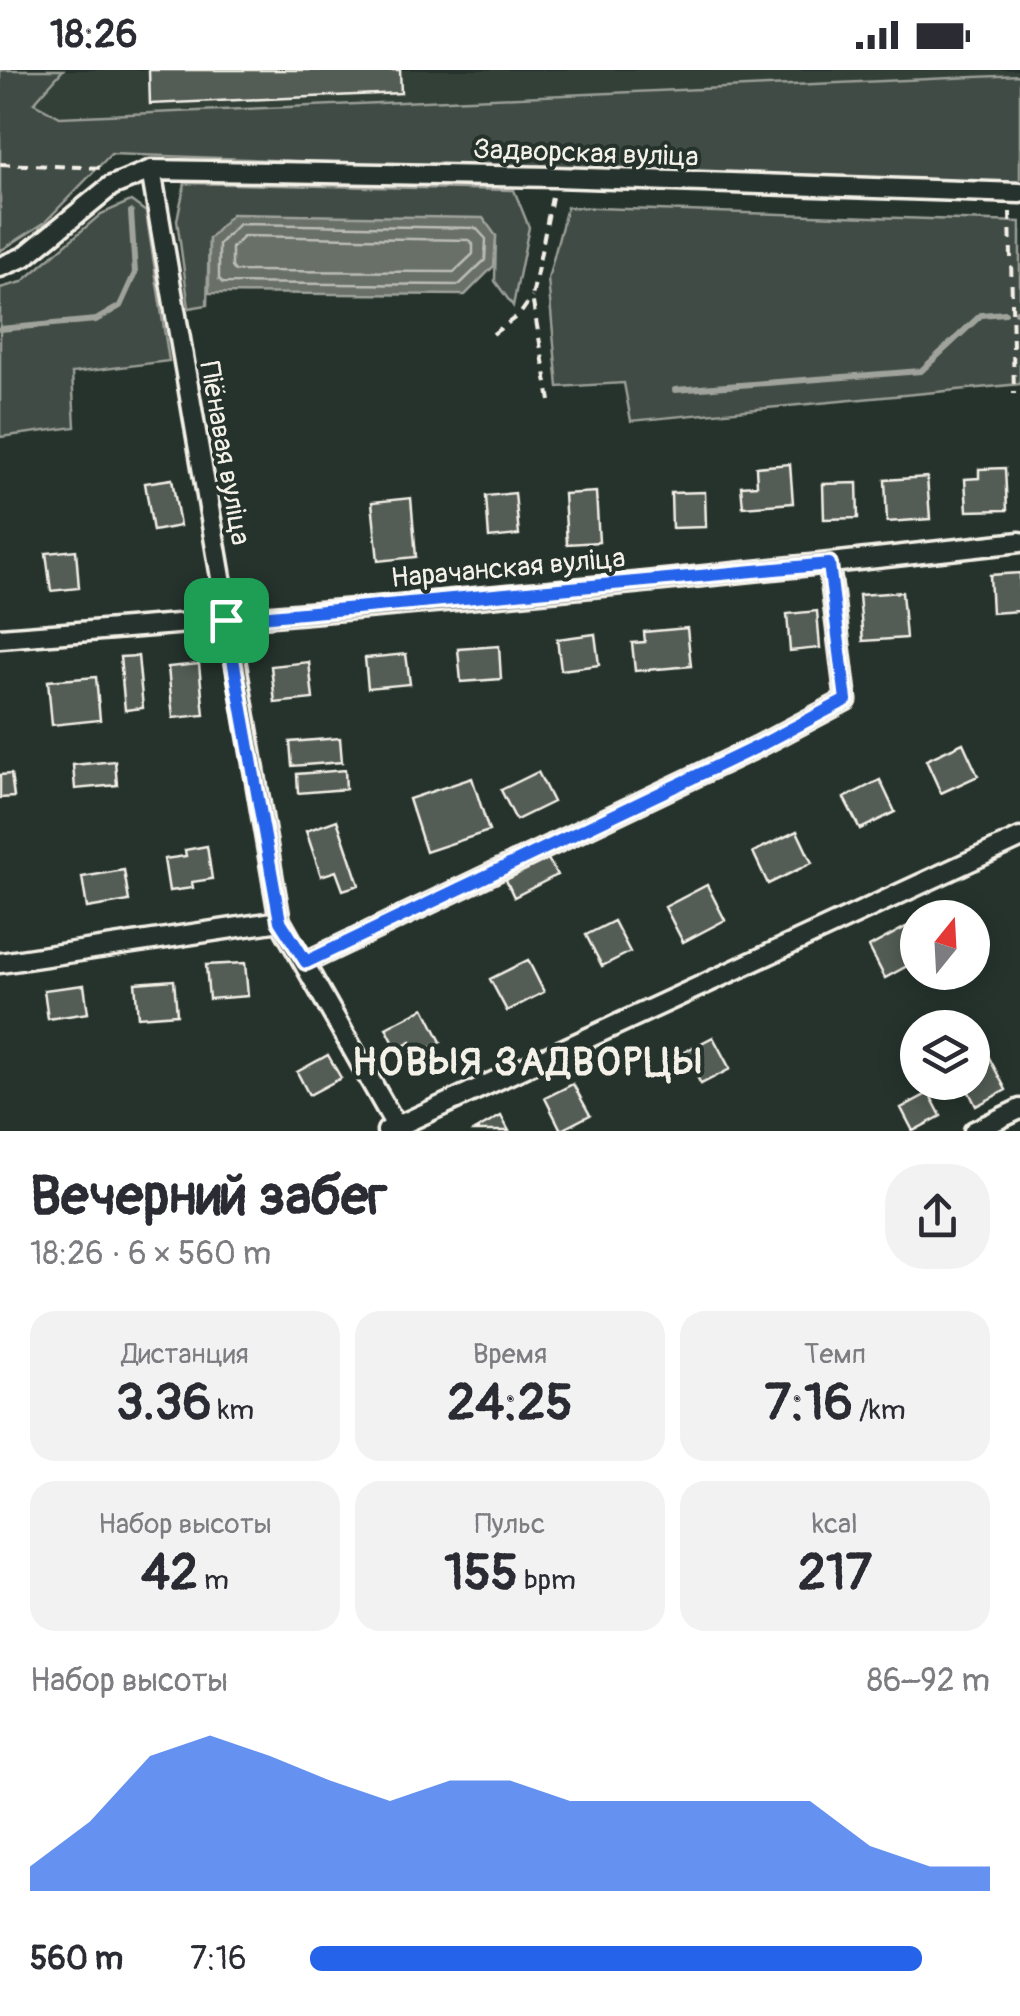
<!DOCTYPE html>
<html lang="ru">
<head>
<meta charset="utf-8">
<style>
	body { margin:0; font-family:Pangolin,sans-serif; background:#f2f2f3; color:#2b2b33; height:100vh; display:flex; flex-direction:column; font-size:38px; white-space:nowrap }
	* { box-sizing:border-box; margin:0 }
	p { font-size:32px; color:#7c7c81 }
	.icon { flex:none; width:55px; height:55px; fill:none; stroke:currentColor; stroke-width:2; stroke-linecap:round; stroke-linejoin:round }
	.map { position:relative; height:1061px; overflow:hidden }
	.drawer { display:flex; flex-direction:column; background:#fff; flex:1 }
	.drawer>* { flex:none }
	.needle { width:65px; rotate:18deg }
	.controls { position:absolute; left:900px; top:830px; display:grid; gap:20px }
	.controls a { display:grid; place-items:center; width:90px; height:90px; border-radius:50%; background:#fff; box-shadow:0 5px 25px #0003; font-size:50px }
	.pin { position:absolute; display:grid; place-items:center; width:85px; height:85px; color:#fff; margin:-42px; border-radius:20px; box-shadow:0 5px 15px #0006 }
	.round { display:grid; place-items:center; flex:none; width:105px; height:105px; border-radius:40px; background:#f2f2f3 }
	.headline { display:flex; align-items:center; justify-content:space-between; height:170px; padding:0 30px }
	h1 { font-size:55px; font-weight:700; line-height:75px }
	.metrics { display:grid; grid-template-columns:repeat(3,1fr); gap:15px; height:170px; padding:10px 30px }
	.metrics div { display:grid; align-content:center; border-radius:25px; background:#f2f2f3; text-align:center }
	.metrics b { font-size:50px; font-weight:700 }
	.metrics small { font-size:28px; font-weight:400 }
	.metrics p { font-size:28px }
	.chart { height:280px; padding:20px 30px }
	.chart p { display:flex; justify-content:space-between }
	.chart svg { width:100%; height:180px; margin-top:10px; fill:#2563eb; opacity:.7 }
	ul { padding:0 30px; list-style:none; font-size:32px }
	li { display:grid; grid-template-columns:160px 120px 1fr; align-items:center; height:75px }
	li i { height:25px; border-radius:12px; background:#2563eb }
	.status { display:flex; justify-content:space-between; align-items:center; height:70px; padding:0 50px; background:#fff; direction:ltr }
	.status svg { height:28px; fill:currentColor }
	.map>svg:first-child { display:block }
	.built { fill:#333f39 }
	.green { fill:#414b45; stroke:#9a9e96; stroke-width:2.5 }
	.water { fill:#676f68; stroke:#9fa39b; stroke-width:2.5 }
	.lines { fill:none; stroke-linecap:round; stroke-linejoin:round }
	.shore { stroke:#bcbdb5; stroke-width:2.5 }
	.stream { stroke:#9fa39b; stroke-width:6 }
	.building { fill:#525c55; stroke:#f4f1e8; stroke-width:2.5 }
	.street-casing { stroke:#f4f1e8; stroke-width:25 }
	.path { stroke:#f4f1e8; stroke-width:4; stroke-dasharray:10 8; stroke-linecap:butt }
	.street { stroke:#26332d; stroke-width:18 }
	.route-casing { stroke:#fff; stroke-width:20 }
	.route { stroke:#2563eb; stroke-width:12 }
	.labels { text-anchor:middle; stroke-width:8; stroke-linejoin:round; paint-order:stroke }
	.street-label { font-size:28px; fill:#f4f1e8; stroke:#26332d }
	.district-label { font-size:38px; font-weight:bold; letter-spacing:2.5px; fill:#f4f1e8; stroke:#26332d }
</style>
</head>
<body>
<div class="status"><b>18:26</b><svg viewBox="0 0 49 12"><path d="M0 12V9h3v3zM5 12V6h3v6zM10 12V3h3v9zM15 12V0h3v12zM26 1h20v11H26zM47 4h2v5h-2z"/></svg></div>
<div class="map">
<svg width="1020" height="1061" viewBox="0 0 1020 1061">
	<rect width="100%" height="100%" fill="#26332d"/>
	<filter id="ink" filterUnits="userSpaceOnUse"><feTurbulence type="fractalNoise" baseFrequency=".01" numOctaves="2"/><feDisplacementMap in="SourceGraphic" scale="20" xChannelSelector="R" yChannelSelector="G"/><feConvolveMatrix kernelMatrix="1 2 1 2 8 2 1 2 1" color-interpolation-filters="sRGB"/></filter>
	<g filter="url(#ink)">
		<path class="built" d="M0,0H1020V5L60,47L34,33Z"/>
		<path class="green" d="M0,0H63L34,33L60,47L1020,5V118L111,84L44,153L0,181Z
			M185,113L514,120L529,157L513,236L495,211L496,166L209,169L207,235L189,238L177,150Z
			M131,131L146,142L169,291L72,303L75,357L0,367V218L22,212L101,144Z
			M567,137L1020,152V314L631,351L624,313L558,317L548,209Z"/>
		<path class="water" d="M232,144L483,148L496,166L494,196L465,225L209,223V169Z"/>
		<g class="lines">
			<path class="shore" d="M239,154L476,158L486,169L485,190L459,215L223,213L219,209V174Z
				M244,166L469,170L473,174V184L454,202L235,201L232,197V178Z"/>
			<path class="stream" d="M1017,242H1020
				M0,259L96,250L120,236L135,203L131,142
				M675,320L921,301L981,245L1005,243"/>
		</g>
		<path class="building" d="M149,0H400L401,23L150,34Z
			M790,394L793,433L743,437L741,416L757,415L756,397Z
			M1005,398L1007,440L967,441L965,409L979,408V399Z
			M927,407L930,449L887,452L885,410Z
			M172,409L180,456L153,461L145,413Z
			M857,413L858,448L824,449L823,414Z
			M596,422L599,472L567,474L564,424Z
			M705,422L706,457L672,458L671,423Z
			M515,423L519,465L489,468L486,426Z
			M411,428L416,487L378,491L372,432Z
			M76,480L79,518L51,521L46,483Z
			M1020,503V541L992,543L990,505Z
			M902,522L906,568L863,571L859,525Z
			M817,541L820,578L790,581L787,544Z
			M687,558L691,596L635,601L632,573L645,572L644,562Z
			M595,564L599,595L561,600L557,569Z
			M499,576L501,609L461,612L458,579Z
			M406,584L410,614L368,618L365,588Z
			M138,586L143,638L125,640L120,587Z
			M309,592L313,629L275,633L271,596Z
			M199,594L204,645L173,648L168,597Z
			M96,607L100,650L52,655L48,611Z
			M340,668L342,692L292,696L290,672Z
			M963,673L978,706L941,723L926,690Z
			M115,691L117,715L75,719L73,695Z
			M345,700L346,719L298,723L297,704Z
			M538,702L553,732L516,750L501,720Z
			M11,704L14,727L0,728V705Z
			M472,708L489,761L426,782L409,729Z
			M880,710L895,742L860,759L844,728Z
			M337,750L359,815L343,820L336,801L321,806L306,761Z
			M797,761L812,793L768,814L753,782Z
			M207,776L212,809L192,812L193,818L169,821L164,789L186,786L185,780Z
			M548,789L557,805L514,827L506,810Z
			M124,800L129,831L87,838L82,807Z
			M707,815L725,850L683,872L665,837Z
			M614,851L630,882L602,896L586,865Z
			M906,857L918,879V890L885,908L869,877Z
			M528,890L544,922L507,941L490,909Z
			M245,893L248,926L209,929L206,895Z
			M174,910L177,944L138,947L135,913Z
			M84,915L88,943L48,949L44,920Z
			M424,938L441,972L418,984L411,972L397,979L386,958Z
			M713,967L730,999L701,1014L684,982Z
			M984,978L1006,1020L976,1036L964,1012H972V984Z
			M328,985L341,1008L309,1025L297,1002Z
			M573,1014L590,1045L561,1060L545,1028Z
			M929,1023L941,1046L913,1061L901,1038Z
			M501,1046L509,1061H474Z"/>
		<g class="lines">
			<g class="street-casing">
				<path id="street" d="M151,100L555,107L1020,123
					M0,197L24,187L111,116L151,100L280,851L399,1061
					M0,568C340,542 681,511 1020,472
					M306,892L759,676L846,630L829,494
					M0,893L280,851
					M387,1061L1020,768
					M974,1061L1020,1039"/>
			</g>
			<path class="path" d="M0,94L106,98
				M1010,142L1014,324
				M493,264L520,244L532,227
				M550,331L532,227L552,127"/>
			<use href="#street" class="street"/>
		</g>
	</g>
	<g class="lines" filter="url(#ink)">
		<g class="route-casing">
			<path id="route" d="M829,494L846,630L759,676L306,892L280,851L226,550Z"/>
		</g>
		<use href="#route" class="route"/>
	</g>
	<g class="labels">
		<g class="street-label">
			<text transform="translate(586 82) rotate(2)" y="10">Задворская вуліца</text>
			<text transform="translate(226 383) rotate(80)" y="10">Піёнавая вуліца</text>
			<text transform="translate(508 497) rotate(-5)" y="10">Нарачанская вуліца</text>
		</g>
		<g class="district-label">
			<text x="528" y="1005">НОВЫЯ ЗАДВОРЦЫ</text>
		</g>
	</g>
</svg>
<div class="controls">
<a><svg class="needle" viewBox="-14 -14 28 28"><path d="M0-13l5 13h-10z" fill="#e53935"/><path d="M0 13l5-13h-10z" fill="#7c7c81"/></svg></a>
<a><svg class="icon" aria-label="layers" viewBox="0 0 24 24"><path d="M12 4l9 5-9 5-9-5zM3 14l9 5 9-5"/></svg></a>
</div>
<div class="pin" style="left:226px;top:550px;background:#1e9e55"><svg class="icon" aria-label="arrive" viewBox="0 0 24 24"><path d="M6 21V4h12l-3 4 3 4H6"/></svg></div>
</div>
<section class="drawer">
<div class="headline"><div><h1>Вечерний забег</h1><p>18:26 · 6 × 560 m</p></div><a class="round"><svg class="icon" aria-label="share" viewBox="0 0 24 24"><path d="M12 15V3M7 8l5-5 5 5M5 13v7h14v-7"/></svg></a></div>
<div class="metrics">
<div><p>Дистанция</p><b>3.36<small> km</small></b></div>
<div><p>Время</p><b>24:25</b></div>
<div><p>Темп</p><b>7:16<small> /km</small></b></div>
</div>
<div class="metrics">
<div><p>Набор высоты</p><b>42<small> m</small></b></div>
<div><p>Пульс</p><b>155<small> bpm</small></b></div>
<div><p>kcal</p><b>217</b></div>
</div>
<div class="chart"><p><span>Набор высоты</span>86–92 m</p>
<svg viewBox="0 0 160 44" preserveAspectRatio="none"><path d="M0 44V38L10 27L20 11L30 6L40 11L50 17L60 22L70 17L80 17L90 22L100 22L110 22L120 22L130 22L140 33L150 38L160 38V44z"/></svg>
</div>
<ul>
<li><b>560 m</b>7:16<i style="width:90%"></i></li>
</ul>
</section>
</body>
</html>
